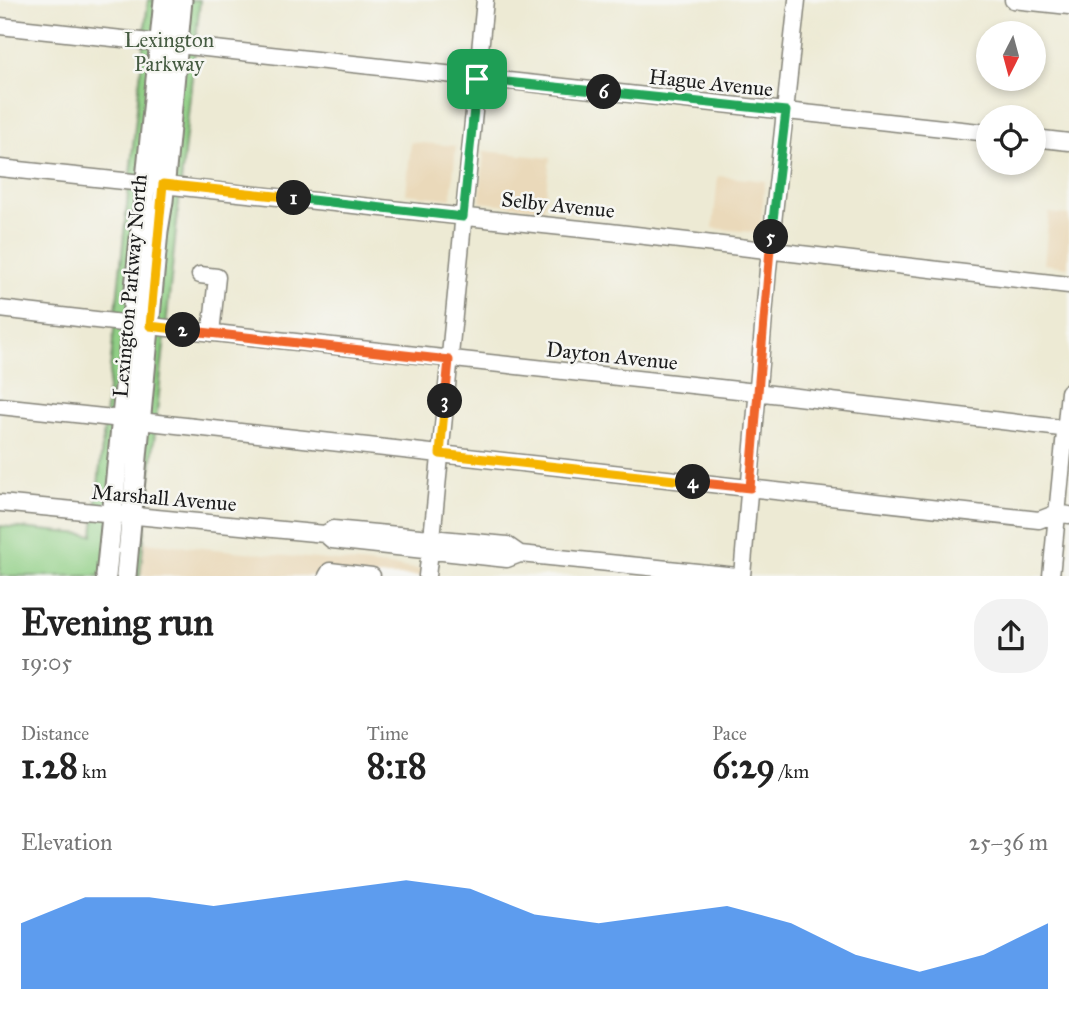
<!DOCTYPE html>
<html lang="en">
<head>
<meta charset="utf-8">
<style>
	body { margin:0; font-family:"IM FELL Great Primer",serif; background:#f2f2f2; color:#222; height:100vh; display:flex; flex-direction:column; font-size:26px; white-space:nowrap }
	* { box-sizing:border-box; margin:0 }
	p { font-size:23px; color:#767676 }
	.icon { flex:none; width:38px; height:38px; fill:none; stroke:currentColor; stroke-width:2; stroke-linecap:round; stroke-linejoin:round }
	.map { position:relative; height:576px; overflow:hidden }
	.details { display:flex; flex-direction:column; background:#fff; flex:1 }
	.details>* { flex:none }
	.needle { width:46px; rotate:186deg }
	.tools { position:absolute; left:976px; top:21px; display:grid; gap:14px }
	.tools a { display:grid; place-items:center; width:70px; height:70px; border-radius:50%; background:#fff; box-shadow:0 4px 10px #0003; font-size:35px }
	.pin { position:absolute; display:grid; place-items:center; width:60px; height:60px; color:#fff; margin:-30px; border-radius:14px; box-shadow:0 4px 10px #0006 }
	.km { position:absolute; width:35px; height:35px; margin:-18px; border-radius:50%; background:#222; color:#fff; font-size:19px; line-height:35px; text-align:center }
	.round { display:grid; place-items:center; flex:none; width:74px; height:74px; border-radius:28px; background:#f2f2f2 }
	.headline { display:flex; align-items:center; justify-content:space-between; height:119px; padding:0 21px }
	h1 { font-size:38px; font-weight:700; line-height:52px }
	.metrics { display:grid; grid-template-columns:repeat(3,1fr); gap:10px; height:119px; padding:7px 21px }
	.metrics div { display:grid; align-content:center }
	.metrics b { font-size:35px; font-weight:700 }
	.metrics small { font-size:19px; font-weight:400 }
	.metrics p { font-size:19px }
	.chart { height:196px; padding:14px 21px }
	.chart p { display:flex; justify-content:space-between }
	.chart svg { width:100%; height:126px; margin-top:7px; fill:#1a73e8; opacity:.7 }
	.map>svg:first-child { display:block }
	.built { fill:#ead9ba }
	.green { fill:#90cf85; stroke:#567650; stroke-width:2 }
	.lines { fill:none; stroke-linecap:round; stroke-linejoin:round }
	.minor-casing { stroke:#848378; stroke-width:19 }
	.major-casing { stroke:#848378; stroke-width:23 }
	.minor { stroke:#fff; stroke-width:16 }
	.major { stroke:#fff; stroke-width:19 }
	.split-1-casing { stroke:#fff; stroke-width:14 }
	.split-2-casing { stroke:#fff; stroke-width:14 }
	.split-3-casing { stroke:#fff; stroke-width:14 }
	.split-4-casing { stroke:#fff; stroke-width:14 }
	.split-5-casing { stroke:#fff; stroke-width:14 }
	.split-6-casing { stroke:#fff; stroke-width:14 }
	.split-7-casing { stroke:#fff; stroke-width:14 }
	.split-1 { stroke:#22a559; stroke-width:9 }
	.split-2 { stroke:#f5b400; stroke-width:9 }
	.split-3 { stroke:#f0652b; stroke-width:9 }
	.split-4 { stroke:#f5b400; stroke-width:9 }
	.split-5 { stroke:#f0652b; stroke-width:9 }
	.split-6 { stroke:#22a559; stroke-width:9 }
	.split-7 { stroke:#22a559; stroke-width:9 }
	.labels { text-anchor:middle; stroke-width:5; stroke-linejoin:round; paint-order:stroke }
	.park-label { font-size:21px; fill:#455b41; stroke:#f6f6f2 }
	.street-label { font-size:21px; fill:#1c1c1c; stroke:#f6f6f2 }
</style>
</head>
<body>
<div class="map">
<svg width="1069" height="576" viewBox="0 0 1069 576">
	<rect width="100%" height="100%" fill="#f6f6f2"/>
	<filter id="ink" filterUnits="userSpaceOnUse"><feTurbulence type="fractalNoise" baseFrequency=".0143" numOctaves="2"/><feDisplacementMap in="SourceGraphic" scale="14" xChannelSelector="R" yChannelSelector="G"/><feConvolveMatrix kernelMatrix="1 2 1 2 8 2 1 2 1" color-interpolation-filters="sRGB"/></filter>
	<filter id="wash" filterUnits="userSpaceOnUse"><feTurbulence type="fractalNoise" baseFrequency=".00686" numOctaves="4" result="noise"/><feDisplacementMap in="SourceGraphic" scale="28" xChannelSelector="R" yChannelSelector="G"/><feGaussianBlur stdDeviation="1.57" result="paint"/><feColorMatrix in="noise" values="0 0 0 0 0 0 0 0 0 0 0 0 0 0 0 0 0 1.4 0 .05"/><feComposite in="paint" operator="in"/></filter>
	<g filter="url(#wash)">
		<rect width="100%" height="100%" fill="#edead4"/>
		<path class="built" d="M411,142L456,146L451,199L406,194Z
			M484,151L550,158L544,209L480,202Z
			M718,176L765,181L760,233L713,228Z
			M1049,213L1069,215L1068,267L1044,264Z
			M143,542L439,571L438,576H140Z"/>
		<path class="green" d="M148,0H200L140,576H0V526L93,535Z"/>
	</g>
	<g filter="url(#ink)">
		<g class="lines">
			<g class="minor-casing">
				<path id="minor" d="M1013,0L1069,6
					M0,26L160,43
					M178,45L989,133
					M1034,138L1069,142
					M0,168L610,232L1069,285
					M200,275L217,277L211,333
					M0,309L131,324
					M150,326L747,391L1069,429
					M0,406L122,419
					M140,421L1039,520L1057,513L1069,515
					M0,503L325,534L332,540L507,559L520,554L737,576
					M325,534L333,529L507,545L520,554
					M432,538L485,0
					M327,576L330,571L372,576
					M427,576L430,551
					M742,576L768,269L797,0
					M1051,576L1069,392"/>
			</g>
			<g class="major-casing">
				<path id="major" d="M106,576L164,0
					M126,576L158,231L163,201L182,0"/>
			</g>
			<use href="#minor" class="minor"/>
			<use href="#major" class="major"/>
		</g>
	</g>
	<g class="lines" filter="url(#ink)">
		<g class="split-1-casing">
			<path id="split-1" d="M294,198L463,217L477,79"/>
		</g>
		<g class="split-2-casing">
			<path id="split-2" d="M183,330L150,326L163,184L294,198"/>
		</g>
		<g class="split-3-casing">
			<path id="split-3" d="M183,330L449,360L445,401"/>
		</g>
		<g class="split-4-casing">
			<path id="split-4" d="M445,401L440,454L693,482"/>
		</g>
		<g class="split-5-casing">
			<path id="split-5" d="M693,482L750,488L771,237"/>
		</g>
		<g class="split-6-casing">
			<path id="split-6" d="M604,92L786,111L771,237"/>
		</g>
		<g class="split-7-casing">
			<path id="split-7" d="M477,79L604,92"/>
		</g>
		<use href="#split-1" class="split-1"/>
		<use href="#split-2" class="split-2"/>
		<use href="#split-3" class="split-3"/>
		<use href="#split-4" class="split-4"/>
		<use href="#split-5" class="split-5"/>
		<use href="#split-6" class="split-6"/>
		<use href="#split-7" class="split-7"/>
	</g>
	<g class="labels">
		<g class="park-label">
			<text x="169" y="47">Lexington<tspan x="169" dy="24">Parkway</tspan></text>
		</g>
		<g class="street-label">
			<text transform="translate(711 83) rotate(6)" y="7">Hague Avenue</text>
			<text transform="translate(558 205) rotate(6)" y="7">Selby Avenue</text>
			<text transform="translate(130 286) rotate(-85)" y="7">Lexington Parkway North</text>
			<text transform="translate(612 356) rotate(6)" y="7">Dayton Avenue</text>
			<text transform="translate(164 498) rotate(5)" y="7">Marshall Avenue</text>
		</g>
	</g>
</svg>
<div class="tools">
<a><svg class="needle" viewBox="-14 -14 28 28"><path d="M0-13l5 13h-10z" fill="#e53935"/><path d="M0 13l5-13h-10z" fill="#767676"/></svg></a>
<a><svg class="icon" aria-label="locate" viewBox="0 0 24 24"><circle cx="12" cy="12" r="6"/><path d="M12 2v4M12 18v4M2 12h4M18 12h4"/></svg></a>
</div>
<div class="pin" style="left:477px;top:79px;background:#1e9e55"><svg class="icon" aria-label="arrive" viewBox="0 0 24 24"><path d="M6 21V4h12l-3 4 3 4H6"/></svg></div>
<b class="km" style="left:294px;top:198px">1</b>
<b class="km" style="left:183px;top:330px">2</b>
<b class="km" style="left:445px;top:401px">3</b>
<b class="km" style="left:693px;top:482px">4</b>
<b class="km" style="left:771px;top:237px">5</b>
<b class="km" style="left:604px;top:92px">6</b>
</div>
<section class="details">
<div class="headline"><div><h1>Evening run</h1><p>19:05</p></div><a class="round"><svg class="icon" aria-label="share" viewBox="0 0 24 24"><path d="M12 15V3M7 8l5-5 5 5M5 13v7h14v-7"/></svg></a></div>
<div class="metrics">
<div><p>Distance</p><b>1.28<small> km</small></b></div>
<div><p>Time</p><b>8:18</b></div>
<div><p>Pace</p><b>6:29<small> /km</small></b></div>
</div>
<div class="chart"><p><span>Elevation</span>25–36 m</p>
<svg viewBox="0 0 160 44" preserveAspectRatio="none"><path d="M0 44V21L10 12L20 12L30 15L40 12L50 9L60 6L70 9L80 18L90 21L100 18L110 15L120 21L130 32L140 38L150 32L160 21V44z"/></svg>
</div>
</section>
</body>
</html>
